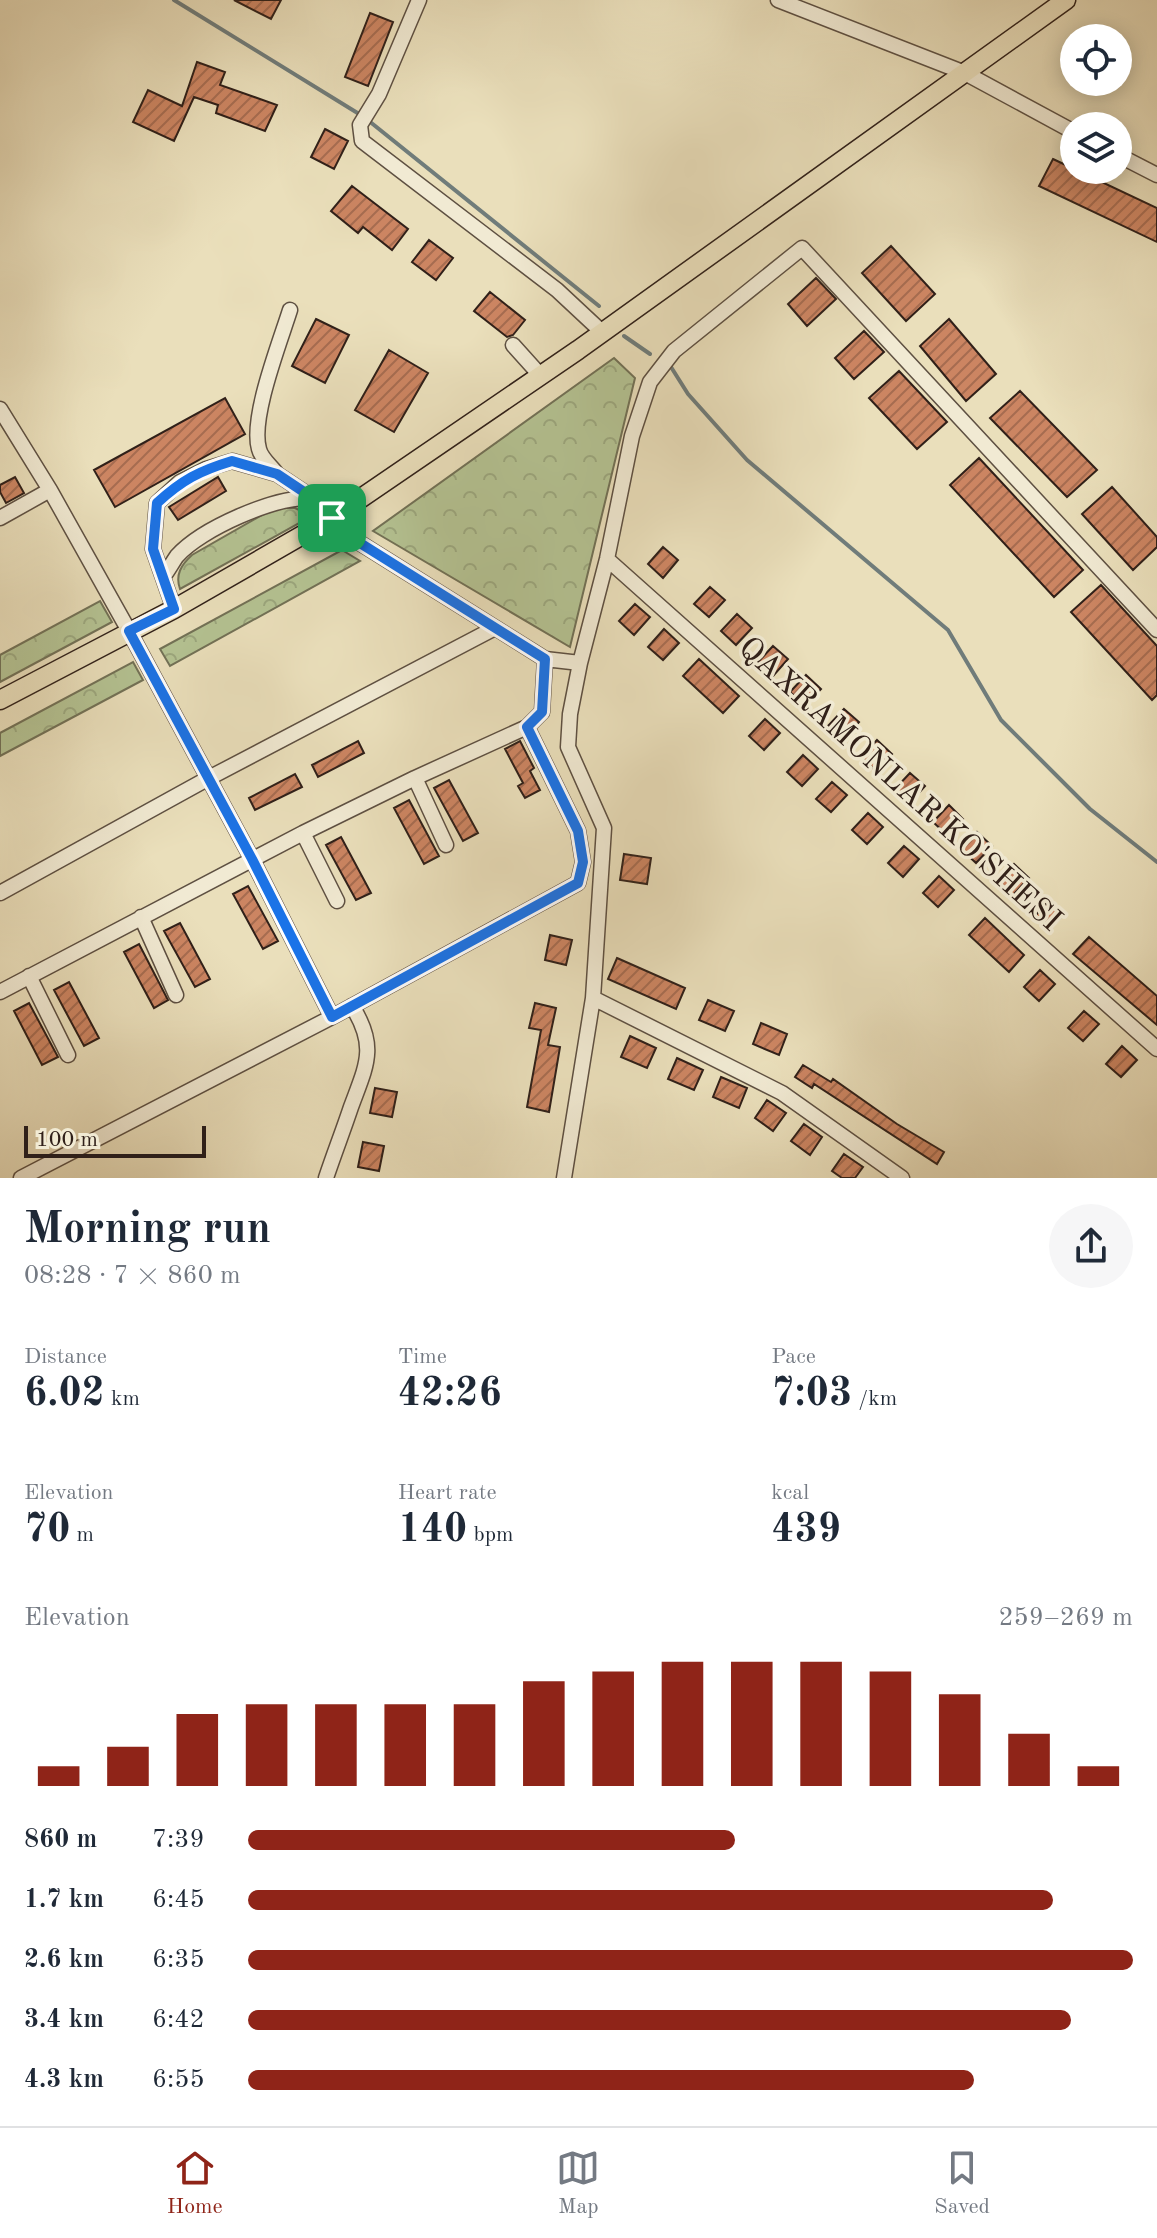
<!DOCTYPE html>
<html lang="en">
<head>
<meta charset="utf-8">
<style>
	body { margin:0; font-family:"Old Standard TT",serif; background:#f6f6f7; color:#1f2937; height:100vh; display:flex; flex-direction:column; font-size:30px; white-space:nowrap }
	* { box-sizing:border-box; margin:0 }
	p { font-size:26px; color:#747a83 }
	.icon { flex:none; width:44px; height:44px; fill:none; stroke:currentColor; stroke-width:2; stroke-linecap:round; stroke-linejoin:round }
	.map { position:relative; height:1178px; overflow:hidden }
	.drawer { display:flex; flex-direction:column; background:#fff; flex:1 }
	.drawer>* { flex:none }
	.fabs { position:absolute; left:1060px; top:24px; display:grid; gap:16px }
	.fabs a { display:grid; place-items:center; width:72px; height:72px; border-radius:50%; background:#fff; box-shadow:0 4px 20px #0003; font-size:40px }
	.scale { position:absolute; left:24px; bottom:20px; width:182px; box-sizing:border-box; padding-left:8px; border:4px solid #302019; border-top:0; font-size:22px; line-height:28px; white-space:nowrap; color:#302019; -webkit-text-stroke:6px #f1ead3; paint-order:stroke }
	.pin { position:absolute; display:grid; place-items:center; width:68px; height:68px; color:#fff; margin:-34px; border-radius:16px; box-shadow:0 4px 12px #0006 }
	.round { display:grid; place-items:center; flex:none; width:84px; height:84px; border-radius:42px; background:#f6f6f7 }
	.head { display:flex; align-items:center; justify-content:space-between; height:136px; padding:0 24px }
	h1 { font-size:44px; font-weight:600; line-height:60px }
	.stats { display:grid; grid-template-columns:repeat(3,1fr); gap:12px; height:136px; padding:8px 24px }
	.stats div { display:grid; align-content:center }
	.stats b { font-size:40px; font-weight:600 }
	.stats small { font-size:22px; font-weight:400 }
	.stats p { font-size:22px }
	.chart { height:224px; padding:16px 24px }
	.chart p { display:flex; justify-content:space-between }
	.chart svg { width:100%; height:144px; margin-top:8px; stroke:#8f2418; stroke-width:6 }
	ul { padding:0 24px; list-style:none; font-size:26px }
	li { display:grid; grid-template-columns:128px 96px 1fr; align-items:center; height:60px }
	li i { height:20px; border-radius:10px; background:#8f2418 }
	.menu { display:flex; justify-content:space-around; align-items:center; height:112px; border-top:2px solid #e0e1e3; background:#fff; font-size:22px; color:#747a83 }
	.menu a { display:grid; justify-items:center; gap:4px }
	.menu .selected { color:#8f2418 }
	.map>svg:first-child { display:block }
	.forest { fill:url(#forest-crowns); stroke:#727156; stroke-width:2 }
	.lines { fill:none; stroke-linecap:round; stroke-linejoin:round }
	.stream { stroke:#707c7a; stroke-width:4 }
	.building { fill:url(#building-hatch); stroke:#302019; stroke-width:2 }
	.minor-casing { stroke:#5e5042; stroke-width:17 }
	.major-casing { stroke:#302019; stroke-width:21 }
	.minor { stroke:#f1ead3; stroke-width:14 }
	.major { stroke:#eadfbb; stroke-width:18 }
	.route-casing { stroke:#fff; stroke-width:16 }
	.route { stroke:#1a73e8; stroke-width:10 }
	.labels { text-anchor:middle; stroke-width:7; stroke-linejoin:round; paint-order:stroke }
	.street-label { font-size:32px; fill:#302019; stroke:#f1ead3 }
</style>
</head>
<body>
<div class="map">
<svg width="1157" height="1178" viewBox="0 0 1157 1178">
	<defs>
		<pattern id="forest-crowns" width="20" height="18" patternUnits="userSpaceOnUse" patternTransform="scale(2)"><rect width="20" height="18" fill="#b4c292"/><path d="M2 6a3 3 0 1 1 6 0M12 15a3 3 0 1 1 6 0" fill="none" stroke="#9ba67d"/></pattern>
		<pattern id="building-hatch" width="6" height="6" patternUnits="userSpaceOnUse" patternTransform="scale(2)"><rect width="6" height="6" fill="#cc8562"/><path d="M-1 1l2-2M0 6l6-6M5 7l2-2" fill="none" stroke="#a66c50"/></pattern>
	</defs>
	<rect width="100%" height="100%" fill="#eadfbb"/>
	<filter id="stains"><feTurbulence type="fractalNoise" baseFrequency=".0025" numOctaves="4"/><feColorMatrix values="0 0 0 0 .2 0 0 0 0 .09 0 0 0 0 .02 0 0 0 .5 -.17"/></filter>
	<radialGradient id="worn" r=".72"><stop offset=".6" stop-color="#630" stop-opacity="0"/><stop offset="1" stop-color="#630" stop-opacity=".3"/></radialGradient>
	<path class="forest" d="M614,358L635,378L570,647L373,531Z
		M279,508H295L312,516L180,589C175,575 181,565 192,555L269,511Z
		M342,550L360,561L170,666L160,649Z
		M100,601L112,622L0,682V655Z
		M133,662L143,680L0,756V733Z"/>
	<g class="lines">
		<path class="stream" d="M174,0L364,117L599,306
			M624,336L650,354
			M671,367L688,394L747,460L948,630L1001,720L1090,809L1157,862"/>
	</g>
	<path class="building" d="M234,0H281L271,19Z
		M370,13L393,22L368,86L345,77Z
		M197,62L225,72L220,85L277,105L265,131L216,113L218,105L194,97L174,141L133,122L148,90L182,106Z
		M325,129L348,141L334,169L311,157Z
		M1053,159L1157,208V242L1039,186Z
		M352,186L408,229L392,250L363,227L358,233L331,211Z
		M429,240L453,258L436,280L412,262Z
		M891,246L935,294L906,321L862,273Z
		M816,278L836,299L807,326L788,304Z
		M490,292L525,320L513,335L507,337L474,311Z
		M316,319L349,335L325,383L292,366Z
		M949,319L996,374L966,401L920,346Z
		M864,331L884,352L854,379L835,358Z
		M389,350L428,373L394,432L355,410Z
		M899,371L947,422L917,449L869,398Z
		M1020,391L1097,470L1067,497L990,418Z
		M225,398L245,434L115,507L94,470Z
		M979,458L1083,570L1054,597L950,485Z
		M15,477L24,493L6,503L0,492V485Z
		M218,477L226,491L178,520L169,507Z
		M1112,487L1157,537V547L1133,570L1082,514Z
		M663,547L678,560L663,578L648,564Z
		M1101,585L1157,646V695L1152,700L1071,612Z
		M710,587L725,600L709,617L694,604Z
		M635,604L650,617L634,635L619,621Z
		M737,614L752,628L736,645L721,631Z
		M664,629L679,643L663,660L648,647Z
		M773,646L788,659L773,676L758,662Z
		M699,659L739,696L723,713L683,676Z
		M806,675L821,689L805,706L790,692Z
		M844,709L859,722L843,740L828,726Z
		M765,719L780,733L764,750L749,736Z
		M877,740L892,754L876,771L861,757Z
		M358,741L364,753L318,777L312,765Z
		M520,741L534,768L530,771L540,790L525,798L518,786L523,783L505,749Z
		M803,755L818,769L802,786L787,772Z
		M910,773L925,786L909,804L894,790Z
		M295,774L302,787L255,810L249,798Z
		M449,780L478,833L463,841L434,788Z
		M832,782L847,795L831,812L816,799Z
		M409,800L439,856L424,864L394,808Z
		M949,805L963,819L948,836L933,822Z
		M868,813L883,827L867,844L852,830Z
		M977,832L992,846L976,863L961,849Z
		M341,837L371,893L356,900L326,845Z
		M904,846L919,859L903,877L888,863Z
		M624,854L651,858L647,884L620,880Z
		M1014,864L1029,878L1013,895L998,881Z
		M939,876L954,890L938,907L923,893Z
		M248,886L278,941L263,949L233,894Z
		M1050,900L1065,913L1049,930L1034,917Z
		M985,918L1024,955L1009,972L969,935Z
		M180,923L210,979L195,987L164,931Z
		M550,935L572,940L566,965L545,960Z
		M1089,937L1157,996V1025L1073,954Z
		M139,944L168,1000L154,1008L124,952Z
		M617,958L685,988L676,1009L608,979Z
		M1040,970L1055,984L1039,1001L1024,987Z
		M69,982L99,1038L84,1046L54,990Z
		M708,1000L734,1011L725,1031L699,1020Z
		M29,1003L58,1057L42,1065L14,1011Z
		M535,1003L556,1008L548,1045L560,1047L549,1112L527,1107L541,1030L529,1028Z
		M1084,1011L1099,1024L1083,1041L1068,1028Z
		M761,1023L787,1034L779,1055L753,1044Z
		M630,1036L656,1048L647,1068L621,1057Z
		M1122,1046L1137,1060L1121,1077L1106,1064Z
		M677,1058L703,1070L694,1090L668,1079Z
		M803,1065L831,1082L833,1079L897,1124L944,1152L937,1164L814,1084L812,1088L795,1077Z
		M721,1077L747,1088L739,1108L713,1097Z
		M375,1088L397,1092L392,1117L370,1113Z
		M767,1100L786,1113L773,1131L755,1118Z
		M804,1124L822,1137L810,1155L791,1141Z
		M363,1142L384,1146L379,1171L358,1167Z
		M844,1154L863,1167L855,1178H842L832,1171Z"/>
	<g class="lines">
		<g class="minor-casing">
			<path id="minor" d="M419,0L379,94L360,125L362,141L557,290L602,332
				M778,0L965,73L1074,132
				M1118,155L1157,175
				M513,345L540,375
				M0,409L50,490L129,631L252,859L332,1017
				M277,474C271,466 261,458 259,449C250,418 280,342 290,310
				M0,518L50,490
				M607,559L1157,1049
				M163,577C168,571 172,563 177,556C201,529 275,496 312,498
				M174,609L153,549L157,503L180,482L206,469L232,461L277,474L313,498L344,533L545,659L580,663
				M415,778L446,845
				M303,833L337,901
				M0,893L207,779L495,628
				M141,917L176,995
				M29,976L68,1055
				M0,992L303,833L415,778L527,727L542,712L545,659
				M593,998L782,1093L902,1178
				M21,1178L332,1017L578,883L583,862L578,831L527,727
				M326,1178C334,1154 343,1131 351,1107C366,1066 378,1047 352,1006
				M564,1178L593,998L604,828L568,747L570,714L580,663L607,559L632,436L650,382L674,351L802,248L1157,630"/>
		</g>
		<g class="major-casing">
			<path id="major" d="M0,700L174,609L332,518L578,350L1066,0"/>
		</g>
		<use href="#minor" class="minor"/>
		<use href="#major" class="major"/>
	</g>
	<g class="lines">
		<g class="route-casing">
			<path id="route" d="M232,461L277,474L313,498L344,533L545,659L542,712L527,727L578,831L583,862L578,883L332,1017L252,859L129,631L174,609L153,549L157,503C182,480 199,471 232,461Z"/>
		</g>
		<use href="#route" class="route"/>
	</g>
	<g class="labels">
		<g class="street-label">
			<text transform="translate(901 783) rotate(42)" y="11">QAXRAMONLAR KO'SHESI</text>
		</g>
	</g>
	<rect width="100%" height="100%" filter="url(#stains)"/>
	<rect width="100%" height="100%" fill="url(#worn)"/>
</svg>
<div class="fabs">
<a><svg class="icon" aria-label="locate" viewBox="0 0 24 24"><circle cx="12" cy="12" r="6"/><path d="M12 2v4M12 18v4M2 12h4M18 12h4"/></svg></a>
<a><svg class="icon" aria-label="layers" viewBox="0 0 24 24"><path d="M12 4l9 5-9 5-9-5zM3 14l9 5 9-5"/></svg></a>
</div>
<div class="scale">100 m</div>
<div class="pin" style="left:332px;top:518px;background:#1e9e55"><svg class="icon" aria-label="arrive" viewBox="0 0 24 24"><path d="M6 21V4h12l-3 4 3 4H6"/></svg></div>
</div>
<section class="drawer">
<div class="head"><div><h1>Morning run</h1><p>08:28 · 7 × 860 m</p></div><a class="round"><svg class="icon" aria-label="share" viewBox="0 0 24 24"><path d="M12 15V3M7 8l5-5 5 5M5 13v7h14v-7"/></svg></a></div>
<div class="stats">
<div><p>Distance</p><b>6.02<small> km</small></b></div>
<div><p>Time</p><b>42:26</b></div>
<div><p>Pace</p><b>7:03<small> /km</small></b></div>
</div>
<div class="stats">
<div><p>Elevation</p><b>70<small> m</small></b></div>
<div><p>Heart rate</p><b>140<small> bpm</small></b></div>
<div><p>kcal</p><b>439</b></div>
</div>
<div class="chart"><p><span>Elevation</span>259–269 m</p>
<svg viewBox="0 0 160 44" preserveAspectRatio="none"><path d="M5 44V38M15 44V32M25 44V22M35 44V19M45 44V19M55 44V19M65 44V19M75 44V12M85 44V9M95 44V6M105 44V6M115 44V6M125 44V9M135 44V16M145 44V28M155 44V38"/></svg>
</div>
<ul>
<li><b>860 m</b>7:39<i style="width:55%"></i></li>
<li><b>1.7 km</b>6:45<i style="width:91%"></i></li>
<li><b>2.6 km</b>6:35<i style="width:100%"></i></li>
<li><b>3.4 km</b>6:42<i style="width:93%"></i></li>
<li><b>4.3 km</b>6:55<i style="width:82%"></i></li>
</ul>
</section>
<nav class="menu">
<a class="selected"><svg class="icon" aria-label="home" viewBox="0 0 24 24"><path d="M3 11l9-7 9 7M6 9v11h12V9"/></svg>Home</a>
<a><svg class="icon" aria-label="map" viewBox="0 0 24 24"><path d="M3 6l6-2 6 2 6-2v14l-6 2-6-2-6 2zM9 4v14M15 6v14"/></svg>Map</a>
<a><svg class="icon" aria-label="saved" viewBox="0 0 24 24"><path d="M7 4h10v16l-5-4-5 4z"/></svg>Saved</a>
</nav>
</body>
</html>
